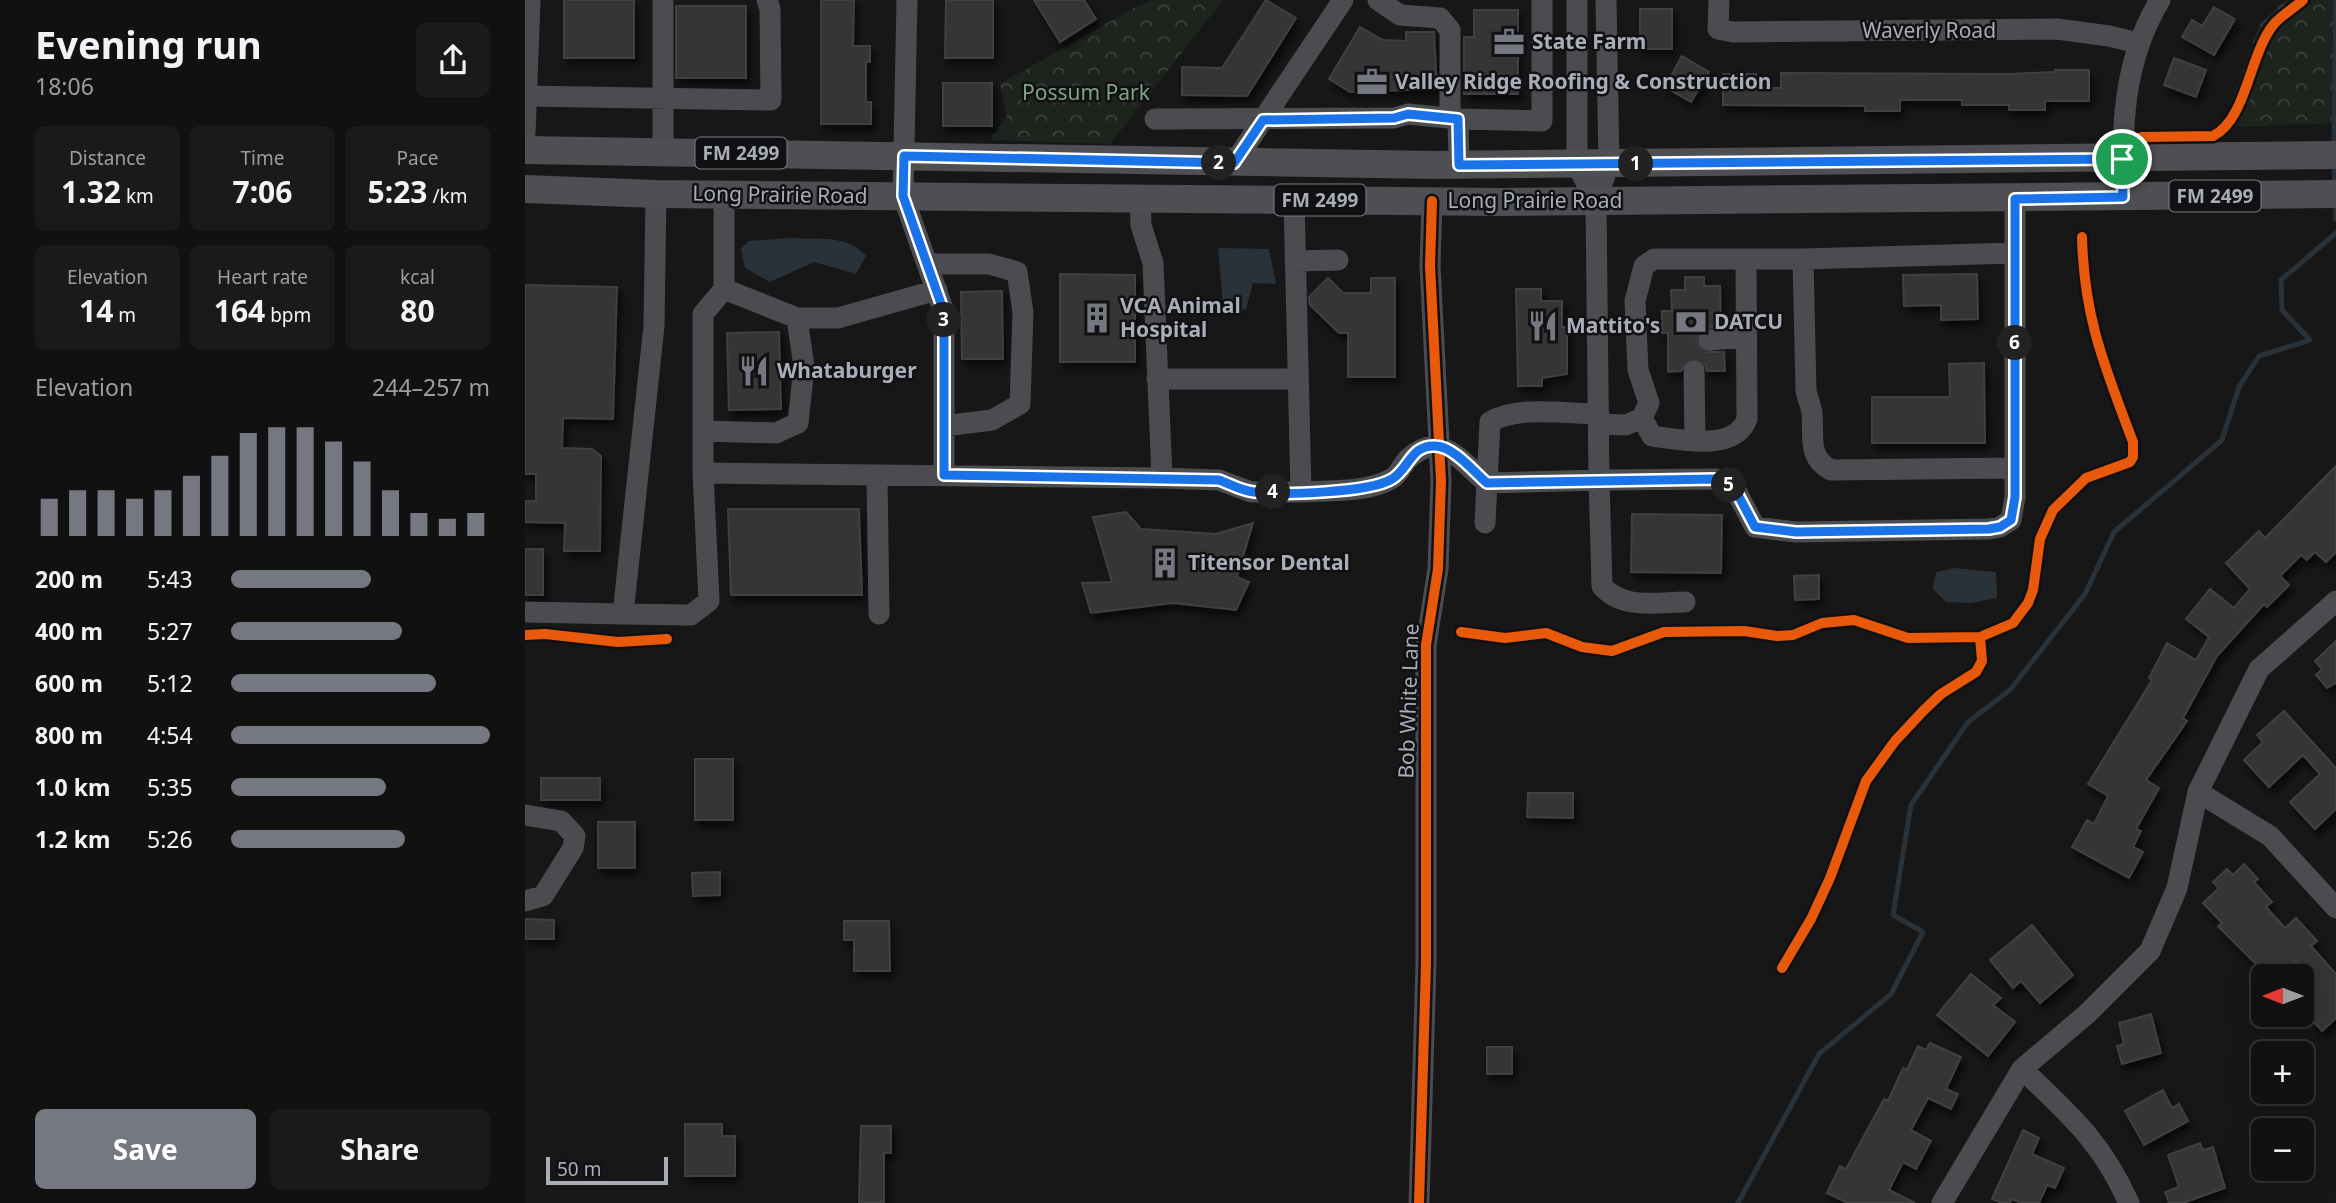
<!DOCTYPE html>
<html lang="en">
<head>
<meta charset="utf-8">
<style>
	body { margin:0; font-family:"Noto Sans",sans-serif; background:#1a1a1a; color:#f1f3f6; height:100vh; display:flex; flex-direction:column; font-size:26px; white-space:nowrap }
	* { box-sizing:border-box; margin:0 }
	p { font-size:23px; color:#9c9d9f }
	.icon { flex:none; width:38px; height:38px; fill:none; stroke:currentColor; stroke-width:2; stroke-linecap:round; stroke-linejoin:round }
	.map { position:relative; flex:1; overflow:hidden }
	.panel { display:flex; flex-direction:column; background:#111; width:525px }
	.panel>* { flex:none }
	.needle { width:46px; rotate:270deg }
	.tools { position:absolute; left:1726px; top:964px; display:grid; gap:14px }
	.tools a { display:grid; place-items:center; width:63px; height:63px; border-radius:10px; background:#111; box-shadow:0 7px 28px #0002,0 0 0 2px #303131; font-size:35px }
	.scale { position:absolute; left:21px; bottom:18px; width:122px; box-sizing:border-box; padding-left:7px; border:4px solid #a8adb8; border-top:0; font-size:19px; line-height:24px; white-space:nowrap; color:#a8adb8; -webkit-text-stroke:5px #111113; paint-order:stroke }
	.pin { position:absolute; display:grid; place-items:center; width:60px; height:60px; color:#fff; margin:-30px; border:4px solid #fff; border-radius:50%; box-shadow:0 2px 7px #0007 }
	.km { position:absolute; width:35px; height:35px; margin:-18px; border-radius:50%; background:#222; color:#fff; font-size:19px; line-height:35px; text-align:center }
	.round { display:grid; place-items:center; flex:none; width:74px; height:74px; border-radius:10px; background:#1a1a1a }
	.head { display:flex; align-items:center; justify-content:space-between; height:119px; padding:0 35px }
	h1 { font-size:38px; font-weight:700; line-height:52px }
	.metrics { display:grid; grid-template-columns:repeat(3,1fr); gap:10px; height:119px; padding:7px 35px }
	.metrics div { display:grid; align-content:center; border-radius:10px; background:#1a1a1a; text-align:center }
	.metrics b { font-size:30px; font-weight:700 }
	.metrics small { font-size:19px; font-weight:400 }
	.metrics p { font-size:19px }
	.chart { height:196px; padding:14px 35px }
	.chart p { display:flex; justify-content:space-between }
	.chart svg { width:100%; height:126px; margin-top:7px; stroke:#757880; stroke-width:6 }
	.action { display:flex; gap:14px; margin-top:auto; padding:14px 35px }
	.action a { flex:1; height:80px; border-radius:10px; background:#757880; color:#fff; font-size:28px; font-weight:700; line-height:80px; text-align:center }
	.action a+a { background:#1a1a1a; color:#f1f3f6 }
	ul { padding:0 35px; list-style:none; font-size:23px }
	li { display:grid; grid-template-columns:112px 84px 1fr; align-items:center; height:52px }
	li i { height:18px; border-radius:9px; background:#757880 }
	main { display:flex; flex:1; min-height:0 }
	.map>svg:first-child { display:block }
	.park { fill:url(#park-crowns) }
	.water { fill:#2a3239 }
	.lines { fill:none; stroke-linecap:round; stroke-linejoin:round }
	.stream { stroke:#2a3239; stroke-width:5 }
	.building { fill:#353536; stroke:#3f4043; stroke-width:2; filter:url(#shadow) }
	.minor-tunnel { stroke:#343537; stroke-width:21; stroke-dasharray:21 10; stroke-linecap:butt }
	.minor { stroke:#4b4c50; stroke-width:21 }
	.major { stroke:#4d4f52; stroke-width:28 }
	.cycleway-casing { stroke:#111113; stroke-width:15 }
	.cycleway { stroke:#e8590c; stroke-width:10 }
	.route-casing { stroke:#fff; stroke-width:14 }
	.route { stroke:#1a73e8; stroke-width:9 }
	.labels { text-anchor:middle; stroke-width:5; stroke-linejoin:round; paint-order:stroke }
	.shield { fill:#111113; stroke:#7b7e86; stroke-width:2 }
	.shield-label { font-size:19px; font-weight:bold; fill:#a8adb8 }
	.street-label { font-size:21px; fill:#a8adb8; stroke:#111113 }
	.poi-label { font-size:21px; font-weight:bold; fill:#a8adb8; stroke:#111113; text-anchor:start }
	.park-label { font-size:21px; fill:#7fa381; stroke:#111113 }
</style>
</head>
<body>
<main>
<section class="panel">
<div class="head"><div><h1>Evening run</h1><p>18:06</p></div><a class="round"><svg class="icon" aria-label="share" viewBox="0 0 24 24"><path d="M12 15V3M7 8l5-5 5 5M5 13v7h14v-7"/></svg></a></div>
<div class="metrics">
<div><p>Distance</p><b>1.32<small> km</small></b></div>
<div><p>Time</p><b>7:06</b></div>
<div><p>Pace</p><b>5:23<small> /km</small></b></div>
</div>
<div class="metrics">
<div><p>Elevation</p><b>14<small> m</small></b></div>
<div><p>Heart rate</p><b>164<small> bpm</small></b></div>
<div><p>kcal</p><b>80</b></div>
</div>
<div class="chart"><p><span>Elevation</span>244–257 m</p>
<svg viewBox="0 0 160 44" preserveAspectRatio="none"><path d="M5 44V31M15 44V28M25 44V28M35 44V31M45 44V28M55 44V23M65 44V16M75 44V8M85 44V6M95 44V6M105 44V11M115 44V18M125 44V28M135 44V36M145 44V38M155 44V36"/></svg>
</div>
<ul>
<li><b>200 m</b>5:43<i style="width:54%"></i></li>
<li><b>400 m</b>5:27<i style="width:66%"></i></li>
<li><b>600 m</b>5:12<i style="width:79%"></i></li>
<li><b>800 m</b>4:54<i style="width:100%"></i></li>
<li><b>1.0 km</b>5:35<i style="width:60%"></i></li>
<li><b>1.2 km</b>5:26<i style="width:67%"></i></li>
</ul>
<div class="action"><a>Save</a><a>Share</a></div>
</section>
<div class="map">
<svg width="1811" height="1203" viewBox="0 0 1811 1203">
	<defs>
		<pattern id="park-crowns" width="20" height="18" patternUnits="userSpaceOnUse" patternTransform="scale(1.75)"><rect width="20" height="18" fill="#1d241e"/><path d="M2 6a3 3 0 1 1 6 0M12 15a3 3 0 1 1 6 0" fill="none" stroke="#3b413d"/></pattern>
		<filter id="shadow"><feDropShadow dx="3.5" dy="6" stdDeviation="3.5" flood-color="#0009"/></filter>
	</defs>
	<rect width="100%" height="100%" fill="#171717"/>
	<path class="park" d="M629,0H698L585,144L465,140L482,115L475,84L612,6Z
		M1760,0H1811V123L1698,127L1734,25Z"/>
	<path class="water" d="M268,238C294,240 322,234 341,256L331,274L289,262L245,282L220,268L216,249L223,241Z
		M693,248L744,249L751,284L728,283L721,309L709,312L698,306Z
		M1430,568L1471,572L1472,598L1446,603L1421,602L1408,589L1411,572Z"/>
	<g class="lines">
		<path class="stream" d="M1809,146L1811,0
			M1809,163L1810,184
			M1811,201V219
			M1213,1203L1294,1054L1366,994L1398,932L1368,915L1386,805L1443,722L1485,690L1560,594L1589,532L1697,440L1714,387L1734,356L1785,340L1757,310L1756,280L1811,233"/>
	</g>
	<path class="building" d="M39,0H109V58H39Z
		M296,0H329L328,46H345V62H341V102H346V124H296Z
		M421,0H468V58H420Z
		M509,0H559L571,19L535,42Z
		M741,0L771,18L722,96L657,95V67L697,68Z
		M151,6H221V78H151Z
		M1689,7L1710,19L1689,55L1657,37L1667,20L1677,26Z
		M1115,9H1147V49H1115Z
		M949,10H993V94H939V37H949Z
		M835,27L858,40L881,41V32H909L912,89L825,92L804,79Z
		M1157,56L1184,72L1166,102L1140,87Z
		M1649,58L1681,70L1671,97L1639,85Z
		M1530,70H1564V101H1520V110H1484V105H1437V100H1375V111H1340V106L1198,105V74H1231V88H1256V73L1484,74L1530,72Z
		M418,83H467V126H418Z
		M535,274L610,275V362H535Z
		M1452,274L1453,319L1416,320V305L1379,306L1378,275Z
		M1160,277H1179V286H1195L1196,326L1177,329L1171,340L1179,352H1199L1200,371H1182L1180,364L1169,358L1162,360L1156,371L1143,372V333H1137V311H1147L1146,290H1160Z
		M803,278L818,293H846V278H870V377H823V333H814L785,305L784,297Z
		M0,285L92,287L88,419L38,418L37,448L67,449L76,456L75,551H39L40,523L0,522V501H11V474H0Z
		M991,289H1016V301H1037V327H1042V374L1017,378V386H993Z
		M477,291L478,359H437L436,292Z
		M254,332L256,409L204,410L202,333Z
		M1459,363L1460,443H1347V397H1425L1424,364Z
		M1811,466V552L1801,562L1790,552L1782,560L1776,555L1755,576L1764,585L1742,607L1739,604L1692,656L1658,718L1662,721L1621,780L1634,788L1611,829L1616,831L1608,847L1618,852L1604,878L1547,847L1562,820L1569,824L1583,796L1563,784L1627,680L1624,678L1642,643L1671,660L1684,637L1661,619L1685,589L1709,608L1725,589L1701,563L1734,531L1740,538Z
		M203,509H334L337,595H206Z
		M601,512L616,529L691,534L728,523L712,577L724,582L711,610L648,603L566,613L557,583L587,582L568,517Z
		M1107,514L1197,515L1196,573L1106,572Z
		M0,549H18V595H0Z
		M1294,575V599L1270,600L1269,576Z
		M1811,641V683L1802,688L1791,675L1797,669L1790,661Z
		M1759,711L1811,768V809L1790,829L1765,802L1795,774L1778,755L1744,787L1719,760L1738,742L1732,735Z
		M170,759H208V820H170Z
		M16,778H75V800H16Z
		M1003,793H1048V818L1002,817Z
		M73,822H110V868H73Z
		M1719,864L1733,879L1729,882L1747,902L1741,907L1760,928L1771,918L1792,941L1786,946L1811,974V1018L1797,1031L1776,1008V992L1790,980L1771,960L1753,976H1743L1693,926L1697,923L1678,903L1694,888L1688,882L1702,869L1708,875Z
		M195,872V895L168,896L167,873Z
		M0,919L29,920V939H0Z
		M319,921H364L365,971H329V940H319Z
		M1507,925L1548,975L1515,1003L1496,981L1488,988L1465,960Z
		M1446,974L1476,998L1468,1005L1490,1022L1463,1056L1412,1015Z
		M1626,1014L1636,1053L1597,1064L1592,1046L1599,1044L1594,1023Z
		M1405,1043L1436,1057L1421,1089L1433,1094L1426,1109L1403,1098L1386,1130L1406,1141L1391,1169L1378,1162L1364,1190L1390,1203H1323L1302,1193L1315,1166L1321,1169L1359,1099L1363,1101L1378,1068L1382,1070L1393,1046L1401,1050Z
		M962,1047H987V1074H962Z
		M1638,1090L1647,1108L1654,1104L1663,1121L1619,1145L1600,1111Z
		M160,1124H197V1136H210V1176H160Z
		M336,1126H366V1153H359V1202H334Z
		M1498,1130L1514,1138L1507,1154L1539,1168L1530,1188L1522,1185L1514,1203H1496L1487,1199L1485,1203H1477L1467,1199Z
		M1675,1143L1678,1150L1688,1147L1700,1188L1658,1203H1644L1640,1192L1654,1187L1643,1155Z"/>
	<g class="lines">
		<path class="minor-tunnel" d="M1169,371V346L1184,340"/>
		<path class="minor" d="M382,0L378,196L419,312V475
			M853,0L875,15L915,18L925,30V118
			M1052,0V165L1071,201
			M1194,0L1193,29L1208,32L1532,29L1584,36L1613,43
			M0,96L246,100L245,9L242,0
			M630,119L869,118L883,114L933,119L934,165
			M933,119L1017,121V0
			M0,134L5,0
			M138,152V0
			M709,163L818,0
			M199,194V289L178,314V473L637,478
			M1599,197C1596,127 1598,61 1635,0
			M615,198L616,225L628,263L637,478L694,480L726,492H776L769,199
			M770,261L813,260
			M402,264H464L492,272L498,312L495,404L467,420L419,426
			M199,289L272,318H313L412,290
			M1184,340L1221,337
			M1169,371L1170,439
			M632,379H773
			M1117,418L1127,436C1155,440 1210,452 1222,419L1221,259
			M1074,424L1101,425L1117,418L1124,403L1113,370L1110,301L1119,266L1129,259H1278
			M178,431L251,433L273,423L279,367L272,318
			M1489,468L1306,470C1282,458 1289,436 1287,413C1286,405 1282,398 1281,390L1278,259L1490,253
			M352,475L354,614
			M776,492C804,490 841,493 866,479C874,475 877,465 883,459C916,428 936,462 962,483L1074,480L1071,201L1084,164L1081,0
			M960,523L965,422C993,405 1041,414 1074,414
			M1160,602C1131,602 1098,610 1077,586L1074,480L1191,479L1210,489L1230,527L1271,532L1464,529L1475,527L1486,520L1490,497V199
			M0,612L98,614L129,326L131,194
			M98,614L166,615L184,601L178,473
			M1673,792L1745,836L1811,908
			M0,815L36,821L50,836L48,848L18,896L0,901
			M1497,1069C1545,1115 1576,1141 1604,1203
			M894,1203L901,963V645L913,569L916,481L905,266L907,201
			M1417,1203L1497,1069L1563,1013L1625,951L1652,888L1673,792L1734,669L1811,601"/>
		<path class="major" d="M0,150L909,165L1811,155
			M0,189L131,194L976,202L1811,194"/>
		<g class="cycleway-casing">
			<path id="cycleway" d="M1616,137L1688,136C1722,119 1724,54 1749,24C1757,15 1769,8 1778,0
				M936,632L980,638L1021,633L1057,647L1087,651L1139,632L1219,631L1252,636L1268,635L1297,623L1329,620L1383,638L1455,637L1488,623L1503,603L1508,590L1515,539L1528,510L1561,478L1605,462L1608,457V442C1580,367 1559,319 1557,237
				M0,635L20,634L93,642L142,639
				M1257,968L1286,919L1305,878L1341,781L1370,741L1399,710L1416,694L1451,672L1457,661L1455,637
				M894,1203L901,963V645L913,569L916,481L905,266L907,201"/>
		</g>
		<use href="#cycleway" class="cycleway"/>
	</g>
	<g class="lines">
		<g class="route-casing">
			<path id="route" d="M883,114L933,119L934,165L1597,159L1598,197L1490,199V497L1486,520L1475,527L1464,529L1271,532L1230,527L1210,489L1191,479L962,483C949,472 929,447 911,446C886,444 884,469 867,479C844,493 757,495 729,492C717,491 705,484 694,480L419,475V312L378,196L379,156L709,163L738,120L869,118Z"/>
		</g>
		<use href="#route" class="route"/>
	</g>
	<defs>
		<g id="office-bare" transform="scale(2.415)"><path d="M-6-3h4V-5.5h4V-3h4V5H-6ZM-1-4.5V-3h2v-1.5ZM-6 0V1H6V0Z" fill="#757880" stroke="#111113" stroke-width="2.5" paint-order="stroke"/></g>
		<g id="building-bare" transform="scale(2.415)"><path d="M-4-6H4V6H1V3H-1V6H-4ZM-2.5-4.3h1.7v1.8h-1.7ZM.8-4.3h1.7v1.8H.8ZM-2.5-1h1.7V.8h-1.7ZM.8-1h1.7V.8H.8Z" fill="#757880" stroke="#111113" stroke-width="2.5" paint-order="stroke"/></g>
		<g id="bank-bare" transform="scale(2.415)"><path d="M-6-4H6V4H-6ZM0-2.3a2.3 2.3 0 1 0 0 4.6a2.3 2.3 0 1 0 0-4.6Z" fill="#757880" stroke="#111113" stroke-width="2.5" paint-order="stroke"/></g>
		<g id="restaurant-bare" transform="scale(2.415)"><path d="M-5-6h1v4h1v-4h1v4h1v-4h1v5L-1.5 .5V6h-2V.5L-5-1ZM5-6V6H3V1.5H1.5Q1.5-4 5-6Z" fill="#757880" stroke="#111113" stroke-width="2.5" paint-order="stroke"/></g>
	</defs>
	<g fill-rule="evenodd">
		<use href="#office-bare" x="984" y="42"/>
		<use href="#office-bare" x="847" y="82"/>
		<use href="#building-bare" x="572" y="318"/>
		<use href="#bank-bare" x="1166" y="322"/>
		<use href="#restaurant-bare" x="1018" y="326"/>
		<use href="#restaurant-bare" x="229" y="371"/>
		<use href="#building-bare" x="640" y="563"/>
	</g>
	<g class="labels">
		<g class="shield">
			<rect x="170.5" y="137.5" width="91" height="31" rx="5"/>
			<rect x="1644.5" y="180.5" width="91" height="31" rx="5"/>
			<rect x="749.5" y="184.5" width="91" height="31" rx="5"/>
		</g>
		<g class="shield-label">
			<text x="216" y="160">FM 2499</text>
			<text x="1690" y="203">FM 2499</text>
			<text x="795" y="207">FM 2499</text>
		</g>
		<g class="street-label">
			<text x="1404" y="38">Waverly Road</text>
			<text transform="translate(255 195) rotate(1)" y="7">Long Prairie Road</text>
			<text x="1010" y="208">Long Prairie Road</text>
			<text transform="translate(884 701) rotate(-88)" y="7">Bob White Lane</text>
		</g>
		<g class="poi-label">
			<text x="1007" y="49">State Farm</text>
			<text x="870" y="89">Valley Ridge Roofing &amp; Construction</text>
			<text x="595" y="313">VCA Animal<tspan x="595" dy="24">Hospital</tspan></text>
			<text x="1189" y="329">DATCU</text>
			<text x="1041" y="333">Mattito's</text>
			<text x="252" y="378">Whataburger</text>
			<text x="663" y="570">Titensor Dental</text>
		</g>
		<g class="park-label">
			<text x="561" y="100">Possum Park</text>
		</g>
	</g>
</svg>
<div class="tools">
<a><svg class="needle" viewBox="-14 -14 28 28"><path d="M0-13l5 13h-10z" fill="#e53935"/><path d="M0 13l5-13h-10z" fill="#9c9d9f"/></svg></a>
<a>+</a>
<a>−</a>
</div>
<div class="scale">50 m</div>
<div class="pin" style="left:1597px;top:159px;background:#1e9e55"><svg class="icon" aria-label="arrive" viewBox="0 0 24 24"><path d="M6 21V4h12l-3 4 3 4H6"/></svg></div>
<b class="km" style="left:1111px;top:164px">1</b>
<b class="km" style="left:694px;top:163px">2</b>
<b class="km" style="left:419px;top:320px">3</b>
<b class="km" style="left:748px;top:492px">4</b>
<b class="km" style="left:1204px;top:485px">5</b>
<b class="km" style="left:1490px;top:343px">6</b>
</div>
</main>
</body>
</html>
